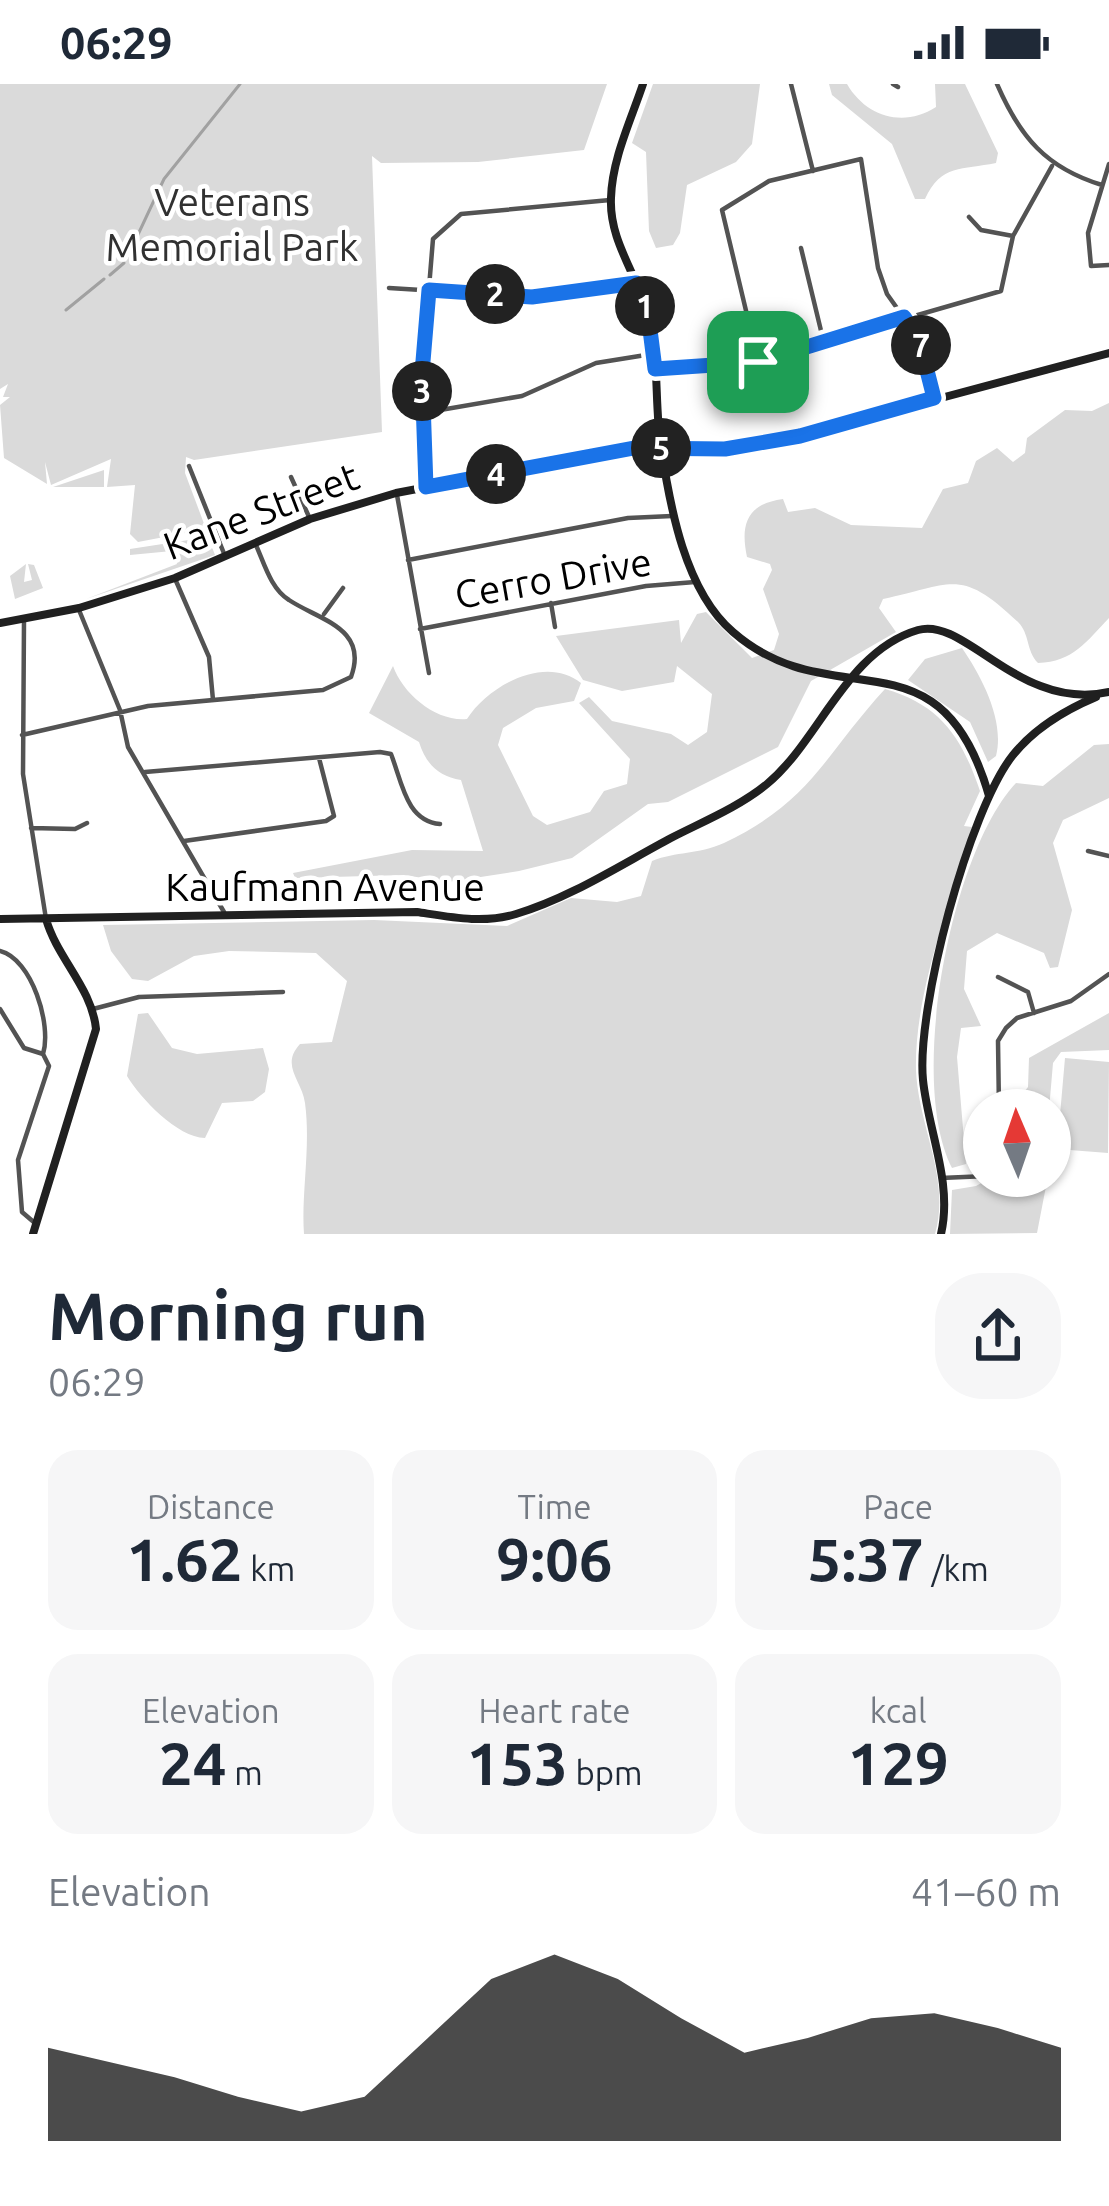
<!DOCTYPE html>
<html lang="en">
<head>
<meta charset="utf-8">
<style>
	body { margin:0; font-family:Ubuntu,sans-serif; background:#f6f6f7; color:#1f2937; height:100vh; display:flex; flex-direction:column; font-size:45px; white-space:nowrap }
	* { box-sizing:border-box; margin:0 }
	p { font-size:39px; color:#747a83 }
	.icon { flex:none; width:66px; height:66px; fill:none; stroke:currentColor; stroke-width:2; stroke-linecap:round; stroke-linejoin:round }
	.map { position:relative; height:1150px; overflow:hidden }
	.drawer { display:flex; flex-direction:column; background:#fff; flex:1 }
	.drawer>* { flex:none }
	.needle { width:78px; rotate:358deg }
	.buttons { position:absolute; left:963px; top:1005px; display:grid; gap:24px }
	.buttons a { display:grid; place-items:center; width:108px; height:108px; border-radius:50%; background:#fff; box-shadow:0 3px 9px #0004; font-size:60px }
	.pin { position:absolute; display:grid; place-items:center; width:102px; height:102px; color:#fff; margin:-51px; border-radius:24px; box-shadow:0 6px 18px #0006 }
	.km { position:absolute; width:60px; height:60px; margin:-30px; border-radius:50%; background:#222; color:#fff; font-size:33px; line-height:60px; text-align:center }
	.round { display:grid; place-items:center; flex:none; width:126px; height:126px; border-radius:48px; background:#f6f6f7 }
	.summary { display:flex; align-items:center; justify-content:space-between; height:204px; padding:0 48px }
	h1 { font-size:66px; font-weight:700; line-height:90px }
	.figures { display:grid; grid-template-columns:repeat(3,1fr); gap:18px; height:204px; padding:12px 48px }
	.figures div { display:grid; align-content:center; border-radius:30px; background:#f6f6f7; text-align:center }
	.figures b { font-size:60px; font-weight:700 }
	.figures small { font-size:33px; font-weight:400 }
	.figures p { font-size:33px }
	.chart { height:336px; padding:24px 48px }
	.chart p { display:flex; justify-content:space-between }
	.chart svg { width:100%; height:216px; margin-top:12px; fill:#000; opacity:.7 }
	.status { display:flex; justify-content:space-between; align-items:center; height:84px; padding:0 60px; background:#fff; direction:ltr }
	.status svg { height:33px; fill:currentColor }
	.map>svg:first-child { display:block }
	.green { fill:#dadada }
	.lines { fill:none; stroke-linecap:round; stroke-linejoin:round }
	.stream { stroke:#a1a1a1; stroke-width:3 }
	.street { stroke:#535353; stroke-width:4.5 }
	.secondary { stroke:#202020; stroke-width:8 }
	.route-casing { stroke:#fff; stroke-width:24 }
	.route { stroke:#1a73e8; stroke-width:15 }
	.labels { text-anchor:middle; stroke-width:9; stroke-linejoin:round; paint-order:stroke }
	.park-label { font-size:39px; fill:#313131; stroke:#fff }
	.street-label { font-size:39px; fill:#000; stroke:#fff }
</style>
</head>
<body>
<div class="status"><b>06:29</b><svg viewBox="0 0 49 12"><path d="M0 12V9h3v3zM5 12V6h3v6zM10 12V3h3v9zM15 12V0h3v12zM26 1h20v11H26zM47 4h2v5h-2z"/></svg></div>
<div class="map">
<svg width="1109" height="1150" viewBox="0 0 1109 1150">
	<rect width="100%" height="100%" fill="#fff"/>
	<path class="green" d="M0,0H607L584,66L478,78L381,79L372,72L382,348L194,376L186,373L185,389L206,445L138,458L130,450L135,401L107,403L111,375L51,401L45,378L47,400L4,374L0,321L10,313H3L8,300L0,305Z
		M653,0H760L752,60L736,78L687,101L680,149L673,161L656,164L649,147L646,68L632,59Z
		M829,0H847C866,33 904,44 936,23L935,0H965L998,69L996,79C962,86 941,80 925,115H915L892,60L832,11Z
		M1109,319V534C1087,557 1073,578 1038,579C1026,567 1030,550 1018,538C960,483 953,500 883,515L879,524L896,548L811,597L778,663L668,718L648,720L572,774L519,787L448,798L404,791L295,794L293,789L412,766L483,767L461,696C438,692 426,680 419,658L369,629L393,582C403,610 436,638 467,635C488,602 545,570 581,599L574,617L536,624L503,644L498,661L533,732L547,741L590,728L604,707L627,700L630,675L579,619L589,613L612,637L671,650L688,661L707,648L712,610L677,582L674,598L622,607L583,596L556,552L679,536L681,559L697,530L706,528L752,574L774,566L779,550L763,505L772,486L770,480L747,473C740,440 747,420 783,415L788,428L815,424L851,441L922,444L943,405L968,399L976,377L997,364L1013,378L1025,369L1027,354L1065,326L1092,327Z
		M104,386V403H53Z
		M208,453L215,471L86,515L177,480L172,467L130,471V465Z
		M26,480L24,498L32,496L28,480L34,481L43,504L15,515L10,492Z
		M962,564C982,593 1005,637 996,672L988,678L970,638L908,596L925,575Z
		M885,605C941,621 962,654 980,707L964,742L972,743C951,816 914,910 916,986C918,1041 951,1095 935,1150H304C301,1110 311,1063 305,1019C302,996 280,982 300,960L332,958L347,897L316,869L229,867L194,872L148,897L132,895L111,867L103,841L374,836L507,842L571,814L617,818L641,812L652,777C677,767 697,771 724,759C812,717 825,670 885,605Z
		M1109,660V714L1063,736L1053,759L1072,826L1058,883L1050,884L1044,869L997,849L967,867L964,905L981,942L961,944L957,973L966,1080L952,1084C907,996 951,768 1016,699L1043,702L1094,661Z
		M148,929L172,964L197,970L263,964L269,985L265,1008L253,1017L222,1019L205,1054C177,1053 141,1015 127,992L138,930Z
		M1109,929V966L1061,968L1053,979L1049,1026H1009L1028,1003L1029,974Z
		M1065,974L1109,978L1108,1069L1057,1065Z
		M994,1092H1048L1037,1149L950,1150L952,1106L976,1102Z"/>
	<g class="lines">
		<path class="stream" d="M128,172L164,95L240,0
			M110,191L124,179
			M66,226L104,195"/>
		<path class="street" d="M791,0L813,87
			M893,0L898,3
			M997,0C1020,53 1046,84 1102,101
			M1109,80L1088,149L1091,182L1109,181
			M969,133L981,146L1013,152
			M801,164L823,255
			M389,204L532,213L636,199
			M758,277L722,126L769,97L861,75L878,184L887,210L919,255L934,313
			M657,285L758,277L1001,207L1013,152L1052,82
			M423,329L522,312L596,279L652,270
			M189,382L225,472
			M291,393L310,435
			M426,403L422,289L433,155L461,130L610,116
			M397,411L429,589
			M408,476L628,434L672,432
			M176,497L209,573L213,616
			M551,519L555,543
			M79,526L120,626L128,663L224,828
			M324,530L343,504
			M24,536L23,690L46,835
			M420,545L646,502L695,498
			M22,651L148,622L323,606L351,593C369,544 319,536 289,516C270,504 264,478 255,459
			M145,688L380,668L391,670C402,698 406,737 440,740
			M31,744L75,745L87,739
			M184,757L326,737L334,732L319,674
			M1088,767L1109,772
			M0,867C32,875 52,941 43,970
			M998,893L1028,908L1034,929
			M0,925L24,964L43,970L49,982L18,1076L22,1128L36,1140
			M93,925L139,913L283,908
			M999,1026L998,957L1006,944L1017,934L1071,917L1109,890
			M941,1094L987,1092"/>
		<path class="secondary" d="M643,0C631,36 612,75 611,114C609,156 636,189 647,227C660,270 654,319 661,363C670,423 685,507 733,548C834,636 940,540 989,712
			M0,539L79,524L175,494L310,435L396,409L634,364L725,365L799,352L1109,269
			M0,835L417,828C450,833 483,840 516,830C570,814 622,780 671,754C702,738 739,723 767,700C820,656 846,567 918,546C965,532 1020,628 1109,608
			M33,1150L96,945C92,904 57,874 46,835
			M941,1150C953,1099 928,1046 923,996C916,925 969,726 1013,671C1034,645 1065,626 1096,613"/>
	</g>
	<g class="lines">
		<g class="route-casing">
			<path id="route" d="M636,199L648,230L655,285L758,278L904,233L919,255L934,314L800,352L725,365L634,364L426,403L422,289L429,206L532,213Z"/>
		</g>
		<use href="#route" class="route"/>
	</g>
	<g class="labels">
		<g class="park-label">
			<text x="232" y="132">Veterans<tspan x="232" dy="45">Memorial Park</tspan></text>
		</g>
		<g class="street-label">
			<text transform="translate(261 427) rotate(-21)" y="14">Kane Street</text>
			<text transform="translate(553 494) rotate(-10)" y="14">Cerro Drive</text>
			<text x="325" y="817">Kaufmann Avenue</text>
		</g>
	</g>
</svg>
<div class="buttons">
<a><svg class="needle" viewBox="-14 -14 28 28"><path d="M0-13l5 13h-10z" fill="#e53935"/><path d="M0 13l5-13h-10z" fill="#747a83"/></svg></a>
</div>
<div class="pin" style="left:758px;top:278px;background:#1e9e55"><svg class="icon" aria-label="arrive" viewBox="0 0 24 24"><path d="M6 21V4h12l-3 4 3 4H6"/></svg></div>
<b class="km" style="left:645px;top:222px">1</b>
<b class="km" style="left:495px;top:210px">2</b>
<b class="km" style="left:422px;top:307px">3</b>
<b class="km" style="left:496px;top:390px">4</b>
<b class="km" style="left:661px;top:364px">5</b>
<b class="km" style="left:921px;top:261px">7</b>
</div>
<section class="drawer">
<div class="summary"><div><h1>Morning run</h1><p>06:29</p></div><a class="round"><svg class="icon" aria-label="share" viewBox="0 0 24 24"><path d="M12 15V3M7 8l5-5 5 5M5 13v7h14v-7"/></svg></a></div>
<div class="figures">
<div><p>Distance</p><b>1.62<small> km</small></b></div>
<div><p>Time</p><b>9:06</b></div>
<div><p>Pace</p><b>5:37<small> /km</small></b></div>
</div>
<div class="figures">
<div><p>Elevation</p><b>24<small> m</small></b></div>
<div><p>Heart rate</p><b>153<small> bpm</small></b></div>
<div><p>kcal</p><b>129</b></div>
</div>
<div class="chart"><p><span>Elevation</span>41–60 m</p>
<svg viewBox="0 0 160 44" preserveAspectRatio="none"><path d="M0 44V25L10 28L20 31L30 35L40 38L50 35L60 23L70 11L80 6L90 11L100 19L110 26L120 23L130 19L140 18L150 21L160 25V44z"/></svg>
</div>
</section>
</body>
</html>
